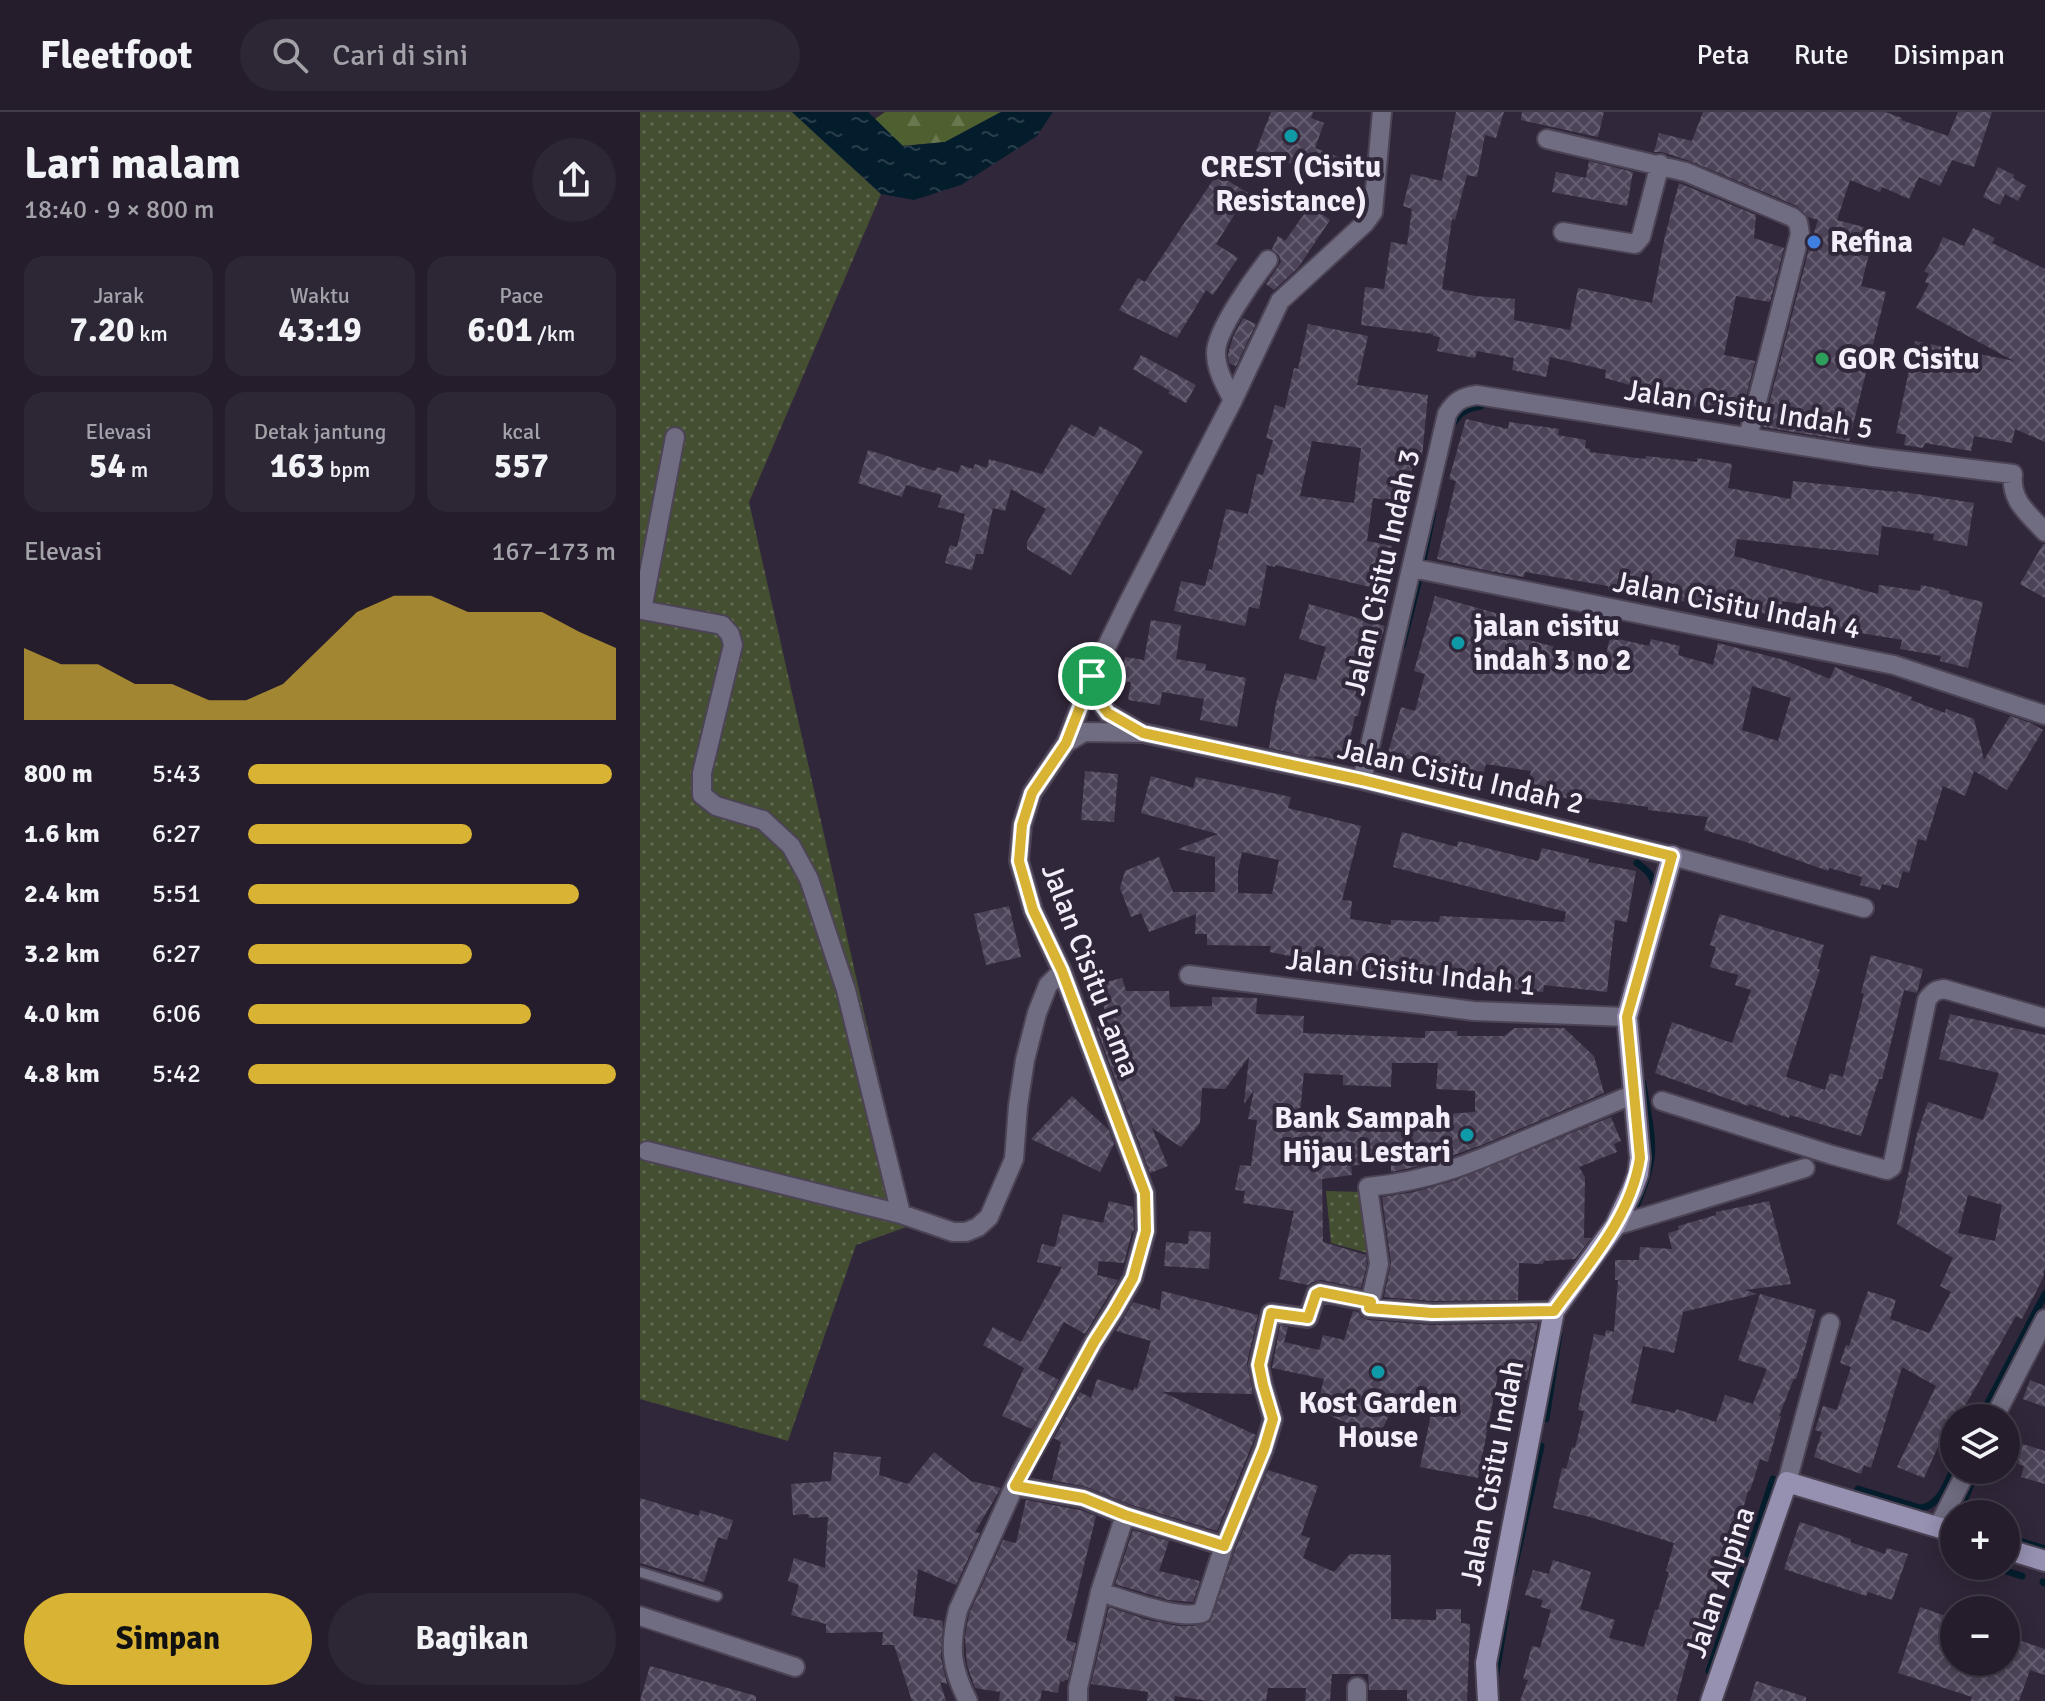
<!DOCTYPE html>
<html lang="id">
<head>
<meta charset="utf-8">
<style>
	body { margin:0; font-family:Signika,sans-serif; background:#2d2634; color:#f1f3f6; height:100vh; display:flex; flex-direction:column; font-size:30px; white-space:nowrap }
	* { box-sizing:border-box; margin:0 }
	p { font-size:26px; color:#a3a2a9 }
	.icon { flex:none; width:44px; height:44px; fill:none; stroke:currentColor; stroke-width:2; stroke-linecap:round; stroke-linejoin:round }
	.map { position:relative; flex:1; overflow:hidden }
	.side { display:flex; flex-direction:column; background:#251d2c; width:640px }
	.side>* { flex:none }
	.controls { position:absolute; left:1300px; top:1292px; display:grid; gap:16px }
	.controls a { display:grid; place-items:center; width:80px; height:80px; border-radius:50%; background:#251d2c; box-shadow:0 4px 20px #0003,0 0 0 2px #423b48; font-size:40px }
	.pin { position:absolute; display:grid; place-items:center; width:68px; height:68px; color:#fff; margin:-34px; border:4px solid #fff; border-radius:50%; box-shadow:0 2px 8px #0007 }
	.round { display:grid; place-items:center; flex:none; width:84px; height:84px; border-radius:42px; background:#2d2634 }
	.head { display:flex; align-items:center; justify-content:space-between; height:136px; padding:0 24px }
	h1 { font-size:44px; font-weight:800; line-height:60px }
	.stats { display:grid; grid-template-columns:repeat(3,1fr); gap:12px; height:136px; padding:8px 24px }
	.stats div { display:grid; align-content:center; border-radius:20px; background:#2d2634; text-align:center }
	.stats b { font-size:34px; font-weight:800 }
	.stats small { font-size:22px; font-weight:400 }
	.stats p { font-size:22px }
	.chart { height:224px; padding:16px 24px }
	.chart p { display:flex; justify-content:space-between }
	.chart svg { width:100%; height:144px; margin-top:8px; fill:#d9b334; opacity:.7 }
	.primary-button { display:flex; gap:16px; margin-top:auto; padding:16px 24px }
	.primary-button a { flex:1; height:92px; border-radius:48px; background:#d9b334; color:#111; font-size:32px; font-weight:800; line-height:92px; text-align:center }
	.primary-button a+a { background:#2d2634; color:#f1f3f6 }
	ul { padding:0 24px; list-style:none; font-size:26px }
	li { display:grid; grid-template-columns:128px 96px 1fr; align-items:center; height:60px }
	li i { height:20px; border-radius:10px; background:#d9b334 }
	header { display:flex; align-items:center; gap:48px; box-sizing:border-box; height:112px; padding:0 40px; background:#251d2c; border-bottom:2px solid #423b48 }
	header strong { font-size:38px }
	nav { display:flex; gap:44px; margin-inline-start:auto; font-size:28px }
	.search { width:560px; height:72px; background:#2d2634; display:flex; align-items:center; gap:20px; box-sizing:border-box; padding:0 28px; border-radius:44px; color:#a3a2a9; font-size:30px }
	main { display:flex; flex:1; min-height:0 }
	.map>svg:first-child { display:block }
	.grass { fill:url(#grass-dots) }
	.forest { fill:url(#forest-firs) }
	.water { fill:url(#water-ripples) }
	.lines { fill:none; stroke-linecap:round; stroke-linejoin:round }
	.stream { stroke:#041d2d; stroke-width:7 }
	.building { fill:url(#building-cross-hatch); fill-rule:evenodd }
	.lane-casing { stroke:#4c4355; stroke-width:13 }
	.street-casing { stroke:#4c4355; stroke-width:22 }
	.secondary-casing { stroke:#4c4355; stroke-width:24 }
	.lane { stroke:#706c81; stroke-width:9 }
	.street { stroke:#706c81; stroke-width:18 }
	.secondary { stroke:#9690b1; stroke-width:20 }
	.route-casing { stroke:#fff; stroke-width:16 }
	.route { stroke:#d9b334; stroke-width:10 }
	.culture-dot { fill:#0f9aa8; stroke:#31273a; stroke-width:3 }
	.shop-dot { fill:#3f7fe0; stroke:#31273a; stroke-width:3 }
	.leisure-dot { fill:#2e9e5b; stroke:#31273a; stroke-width:3 }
	.labels { text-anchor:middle; stroke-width:8; stroke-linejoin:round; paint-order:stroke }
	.poi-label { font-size:30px; font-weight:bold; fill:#f3edf9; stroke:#31273a; text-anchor:start }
	.street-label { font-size:30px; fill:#f3edf9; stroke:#31273a }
</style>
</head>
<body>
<header>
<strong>Fleetfoot</strong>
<div class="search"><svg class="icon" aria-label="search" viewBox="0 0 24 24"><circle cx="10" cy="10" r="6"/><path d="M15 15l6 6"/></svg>Cari di sini</div>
<nav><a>Peta</a><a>Rute</a><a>Disimpan</a></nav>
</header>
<main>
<section class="side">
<div class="head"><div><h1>Lari malam</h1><p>18:40 · 9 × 800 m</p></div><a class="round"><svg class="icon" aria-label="share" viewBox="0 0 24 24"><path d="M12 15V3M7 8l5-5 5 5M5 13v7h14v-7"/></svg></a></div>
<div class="stats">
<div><p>Jarak</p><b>7.20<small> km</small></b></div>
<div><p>Waktu</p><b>43:19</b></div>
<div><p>Pace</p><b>6:01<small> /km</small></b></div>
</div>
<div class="stats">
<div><p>Elevasi</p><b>54<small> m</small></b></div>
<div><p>Detak jantung</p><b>163<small> bpm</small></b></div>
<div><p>kcal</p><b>557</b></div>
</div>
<div class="chart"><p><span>Elevasi</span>167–173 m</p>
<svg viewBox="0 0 160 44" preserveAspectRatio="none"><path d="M0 44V22L10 27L20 27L30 33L40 33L50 38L60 38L70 33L80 22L90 11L100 6L110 6L120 11L130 11L140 11L150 17L160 22V44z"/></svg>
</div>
<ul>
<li><b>800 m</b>5:43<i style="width:99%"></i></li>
<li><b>1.6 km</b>6:27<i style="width:61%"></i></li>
<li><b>2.4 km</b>5:51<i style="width:90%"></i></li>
<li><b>3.2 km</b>6:27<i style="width:61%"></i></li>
<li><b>4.0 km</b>6:06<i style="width:77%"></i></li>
<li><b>4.8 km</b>5:42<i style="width:100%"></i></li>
</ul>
<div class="primary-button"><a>Simpan</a><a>Bagikan</a></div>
</section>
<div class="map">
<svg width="1405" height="1589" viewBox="0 0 1405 1589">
	<defs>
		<pattern id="grass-dots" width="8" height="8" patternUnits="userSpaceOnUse" patternTransform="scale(2)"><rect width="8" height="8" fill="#444f31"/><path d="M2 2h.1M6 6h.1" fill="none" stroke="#5f6950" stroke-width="1.8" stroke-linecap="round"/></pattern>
		<pattern id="forest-firs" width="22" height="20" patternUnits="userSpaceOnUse" patternTransform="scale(2)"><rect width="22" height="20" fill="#4f6030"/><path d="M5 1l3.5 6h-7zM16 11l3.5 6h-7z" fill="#69774f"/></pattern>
		<pattern id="water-ripples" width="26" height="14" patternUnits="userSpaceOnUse" patternTransform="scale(2)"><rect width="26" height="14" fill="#041d2d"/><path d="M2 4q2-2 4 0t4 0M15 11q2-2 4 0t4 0" fill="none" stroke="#293e4c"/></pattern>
		<pattern id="building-cross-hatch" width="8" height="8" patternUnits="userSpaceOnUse" patternTransform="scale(2)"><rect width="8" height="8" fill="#4c4358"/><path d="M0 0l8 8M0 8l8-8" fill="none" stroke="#665e71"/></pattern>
	</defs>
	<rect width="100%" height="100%" fill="#31273a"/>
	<path class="grass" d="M0,0H152L241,82L109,390L272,1113L216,1133L148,1329L0,1287Z
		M686,1079L724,1080L735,1143L691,1131Z"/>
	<path class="forest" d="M245,0H361L305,30L262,34L235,7Z"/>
	<path class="water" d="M152,0H228L263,34L305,30L361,0H413L397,24L321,73L274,88L241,82Z"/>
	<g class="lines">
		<path class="stream" d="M810,317C818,302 823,297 841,294
			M782,453L793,400
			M762,534L778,471
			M997,751C1008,759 1013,763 1015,777
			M993,1101C1001,1084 1008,1066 1011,1047C1014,1022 1006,996 1003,971
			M1340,1306L1405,1182
			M906,1307L919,1222
			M1218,1377L1280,1396C1300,1394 1306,1372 1314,1356
			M1318,1402L1336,1361
			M1366,1425L1405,1437
			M1304,1441L1314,1443
			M1350,1454L1382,1464
			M873,1461L901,1334
			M1403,1470L1405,1471
			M1069,1559L1133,1367
			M855,1567L866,1501"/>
	</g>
	<path class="building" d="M631,0H673L671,6L684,11L675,36L704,47L696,68L616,39Z
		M816,0H864L856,26L845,23L837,65L827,63L815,108L812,107L802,177L835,184L875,187L874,208L930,218L938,176L1012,191L1025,124L1039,71L1116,103L1114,126L1144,136L1130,190L1096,184L1084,243L1115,249L1101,305L1014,285L1015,280L965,266L966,258L910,245L906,265L872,258L874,246L837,239L835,246L797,239L800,225L793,224V222L721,213L725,175L744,177L751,130L767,133L772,97L763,94L771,62L802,69Z
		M882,0H964L958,25L881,8Z
		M1063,0H1245L1262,6L1261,8L1308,24L1318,0H1352L1334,55L1312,48L1300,74L1279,65L1269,87L1242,75L1240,80L1210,68L1197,108L1235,118L1221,174L1246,180L1209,329L1123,315L1170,133L1178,108L1168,105L1157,94L1050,49L1022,40H1014L1019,21L1052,29Z
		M949,49L993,60L987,94L912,80L916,60L946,66Z
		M1358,55L1374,63L1373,66L1386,74L1378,89L1365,82L1360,93L1343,85Z
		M577,62L608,81L576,132L598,146L573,183L566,178L537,226L479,198L498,166L505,170Z
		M670,94L690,108L658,156L634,178L626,172L641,150L639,143L632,137L638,124L645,129Z
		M1333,116L1355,126L1352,131L1405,157V330L1375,317L1372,331L1334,324L1331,339L1285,331L1283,336L1264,333L1266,323L1256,321L1275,229L1374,249L1276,196L1289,172L1285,170L1289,162L1284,159L1295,143L1303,125L1324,134Z
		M603,206L616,212L596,254L589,251L588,242L593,225Z
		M668,212L728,224L717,273L788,283L782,345L774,343L767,391L733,386L727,429L752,434L743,478L635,453V455L627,453L619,497L609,495L605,514L534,499L541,469L565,474L569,457L572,458L586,397L608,402L617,362L623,363L633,328L626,326L635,293L645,296L654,256L658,257ZM672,329L721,336L714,391L660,384Z
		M501,243L556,273L546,291L528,281L530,279L493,257Z
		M826,307L868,317L869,310L919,317L918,323L946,328L945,336L950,337V340L1005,347L1006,344L1057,350V346L1092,352L1088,376L1151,387L1153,369L1257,380V379L1334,391L1327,434L1293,428L1294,422L1242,414L1238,443L1097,427L1094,444L1238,482L1239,473L1280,479L1281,473L1309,479V482L1343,490L1328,556L1300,549L1301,544L1260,537L1262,528L1209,519L1180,512L1185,496L1142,489L1140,504L968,478V474L885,460L884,465L849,459L797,447L816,369L809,367Z
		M431,312L454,325L460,314L503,339L431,463L387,437V430L406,397L371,377L365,399L353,396L343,442H336L332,458L305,451L310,433L317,435L325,402L298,395L302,383L266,373L262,385L218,371L228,338L295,359L297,355L318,361L321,353L333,357L335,352L347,356L349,347L402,362Z
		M1403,432H1405V486L1380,472Z
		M795,484L862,503L858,517L890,525L889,528L965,548L970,525L1009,534L1011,527L1040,534L1038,543L1073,553L1078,531L1144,548L1190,567L1195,555L1214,564L1272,585L1271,588L1305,601L1306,597L1334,607L1344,648L1370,604L1391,611L1403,618L1367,678L1334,659L1325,684L1303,674L1286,729L1278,727L1269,761L1263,759L1258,776L1242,772L1240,778L1220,773L1222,765L1189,756L1188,759L1106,730L1064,718L1068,705L1008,698V695L943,686L942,689L914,684L915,678L888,672L891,659L846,652L842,665L810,656L809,658L748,641L761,595L775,599L785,562L774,559ZM1112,574L1151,586L1138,629L1102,618Z
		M669,492L745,514L735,548L725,546L715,584L722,586L718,604H715L708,636L704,635L701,649L675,644L674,646L629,636L636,591L645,561L676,568L686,535L659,527Z
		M511,508L541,513L536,547L566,552L565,558L606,566L597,615L560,608L564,587L522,580L520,593L488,588L491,570L481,569L485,545L504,548Z
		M445,659L478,662L474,710L441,708Z
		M511,664L553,676L556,665L651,685L648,696L721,714L702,788L712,789L710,807L751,813V808L799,810L800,804L924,810L926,800L753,755L762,720L817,735L818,729L898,749L902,736L949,747L948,750L996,759L987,810L975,808L967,880L904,873L903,880L871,877V871L831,867V875L807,874L808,864L771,862V867L689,854L690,846L654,842V845L630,840L631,834L567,833V822H555L556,802L509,820L501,801L491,805L480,776L485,759L519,745L533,780H575V745L538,737L578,722L501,701ZM602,740L639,748L632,782L598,781V759Z
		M369,794L381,845L346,853L334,802Z
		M1080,802L1184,833L1177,857H1180L1146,965L1185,978L1190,961L1203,965L1224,882L1221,881L1231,843L1283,857L1277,881L1264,878L1242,967H1239L1221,1024L1150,1003L1149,1006L1109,992L1108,994L1015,961L1032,910L1092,931L1111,878L1095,873L1098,863L1070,855L1076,835L1070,833Z
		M482,866L486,879H529L530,895L572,894V885L617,886L616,902L664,904L663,921L785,926V919H817V924H864L875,916H924L954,944L964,981L847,1031L789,1052L751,1060V1048L711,1054L712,1063L682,1067L683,1130L726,1143L727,1152L721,1176L682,1168L675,1169L668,1173L639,1167L654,1099L603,1091L605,1079L595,1078L600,1053L611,1054L617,1008L608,1007L614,978L604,992L609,945L585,977L562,976L560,1011L541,1035L512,1016L528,1054L510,1061L456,915L468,911L458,872ZM752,951H798L796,977L835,979V1000L720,1008V1013L658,1020L664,961L703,963V973L751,975Z
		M1310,902L1405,923V1154L1403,1166L1382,1207L1376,1204L1318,1306H1314V1314L1311,1319L1306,1317L1284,1366L1257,1355L1296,1274L1262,1255L1231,1356L1224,1353L1221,1362L1174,1345L1182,1320L1175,1318L1183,1294L1197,1298L1211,1255L1200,1251L1206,1233L1209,1234L1228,1179L1256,1188L1250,1207L1289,1221L1311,1180L1300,1174L1313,1146L1257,1112L1277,1022L1288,990L1343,1008L1359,961L1299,947ZM1328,1083L1362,1093L1355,1129L1318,1121Z
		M432,984L469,1018L474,1032L460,1060L391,1027Z
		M971,1005L981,1029L974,1032L977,1040L939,1055L945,1065L944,1126H951L935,1147L904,1149L903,1152L879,1151L878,1188L792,1189L744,1185L751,1151L742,1085L774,1080L816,1068Z
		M469,1089L493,1095L494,1118L492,1120L484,1151L459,1149L457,1163L478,1168L445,1222L424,1210L398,1257L419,1268L392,1317L362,1304L384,1256L343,1233L353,1215L381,1230L422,1155L397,1150L402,1132L415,1135L423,1102L463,1111Z
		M1129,1089L1151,1172L1105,1178L1117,1182L1043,1200L1034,1241L1003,1234L991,1291L1035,1301L1036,1297L1076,1310L1085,1283L1113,1292L1127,1257L1098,1248L1120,1182L1176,1198L1156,1267L1154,1266L1139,1304H1141L1128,1350L1120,1347L1110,1379H1108L1088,1450L1084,1449L1072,1497L1082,1500L1076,1522L1068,1520L1064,1533L1052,1529L1036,1589H880L888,1568L883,1567L892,1534L900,1536L911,1498L901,1495L903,1488L885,1483L893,1458L909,1462L913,1448L951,1460L940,1497L975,1508L969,1526L1004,1535L1015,1498H1018L1029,1460L1026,1459L1034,1431L950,1405L913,1396L922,1356L926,1357L932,1335L935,1336L944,1299L938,1298L954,1222L965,1224L966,1218L974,1220L978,1168H975V1148H999L1000,1135L1032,1137L1028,1121L1039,1118L1038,1114L1076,1103V1100Z
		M549,1119L571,1120L569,1157L524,1154L526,1130L548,1132Z
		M522,1179L618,1203L607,1251L613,1282L522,1280L616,1323L577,1419L489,1392L447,1375L412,1368L421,1330L414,1326L440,1280L451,1286L457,1267L493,1279L495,1275L497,1276L511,1229L476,1219L493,1190L520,1198Z
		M713,1199L718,1200L721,1205L728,1208L791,1213L898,1211L887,1268L858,1263L838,1366L780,1355L791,1302L753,1294L739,1325L684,1301L676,1299L684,1267L632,1256L640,1214L648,1215L644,1230L679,1238L683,1223L704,1228Z
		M1390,1268L1405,1274V1295L1383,1287Z
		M1383,1332L1405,1339V1372L1381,1365L1384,1354L1378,1352Z
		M194,1340L241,1345L239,1363L268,1372L294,1340L331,1369L361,1376L335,1420L340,1421L316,1473L278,1457L273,1504L303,1509L301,1546L307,1572L300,1570L306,1589H272L254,1533H242L243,1520L186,1521V1512L151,1503L159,1473L148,1469L154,1446L185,1456L188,1405L169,1406L168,1402L153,1403L151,1372L191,1369Z
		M628,1358L678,1374L661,1423L670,1426L663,1446L694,1460L710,1442L751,1443V1507L796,1508V1497H821V1511L830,1512L827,1589H767V1578H729L728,1562H692L690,1589H665L666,1576H628L626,1589H568L535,1584L534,1589H507L508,1580L451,1572L469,1495L508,1508L538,1514H553L570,1510L595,1438Z
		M0,1386L59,1404L60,1398L93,1408L87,1428L78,1425L64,1470L0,1451Z
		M386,1388L440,1398L456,1404L426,1528L436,1531L428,1568H425L424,1570L420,1569L418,1581L402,1578L400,1589H359L360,1580L335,1576L327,1553L325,1524L329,1502L363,1428L376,1431Z
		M1160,1410L1211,1427L1210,1430L1245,1442L1247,1436L1268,1442L1252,1488L1228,1480L1226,1484L1144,1457Z
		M493,1418L529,1429L519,1459L560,1469L553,1490L528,1488L475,1472Z
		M1280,1495L1314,1507V1550H1366V1524L1405,1537V1563L1390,1558L1379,1589H1331L1332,1585L1258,1561Z
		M10,1554L116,1584V1589H0Z
		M1116,1569L1166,1585V1589H1110Z"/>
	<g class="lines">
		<g class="lane-casing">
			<path id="lane" d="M0,1460L77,1484"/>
		</g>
		<g class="street-casing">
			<path id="street" d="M907,27L1046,60L1152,105L1158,110L1160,122L1108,325
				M923,120L995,132L1001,125L1020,52
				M593,288C585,273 576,258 576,241C575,220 614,166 628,148
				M35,325L2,498L82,513L90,522L93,533L62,661V683L76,694L123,708L151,734L169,767L206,878L261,1102
				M772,456L1254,553L1405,603
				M500,620L468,601L454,583L452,564L488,491L593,288L640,189L725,111L733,100L742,0
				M426,631L444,620L503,621L722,668L1032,744L1224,796
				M722,668L807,302C815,289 822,285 837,283L1233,345L1373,362C1370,389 1388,401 1405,420
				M549,863L834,899L987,905
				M1022,989L1192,1043L1247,1058L1252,1055L1287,888C1292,881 1295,878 1304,877L1405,906
				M7,1039L261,1102L313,1120H326L338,1115L349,1105L374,1047L378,994L385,948L397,901L408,873L422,859
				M975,1114L1165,1056
				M914,1199L792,1201L729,1196L739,1152L728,1075C791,1069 835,1050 892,1025C926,1011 960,996 994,982
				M1354,1306L1405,1207
				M1147,1370L1190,1211
				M375,1374L443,1386L485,1403L584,1434
				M1298,1415L1327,1358
				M460,1480C486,1488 538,1508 562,1501L584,1434L624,1337L633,1307L623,1273L619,1253L631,1201L668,1206L676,1182L680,1180L731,1190
				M0,1504L155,1555
				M717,1575V1589
				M328,1589C311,1556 309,1535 318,1498L381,1360L454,1230L474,1199L493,1166L506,1119L505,1081L422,859L393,798L379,749L382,713L392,681L426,631L452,564
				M438,1589V1576L460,1480L485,1403"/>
		</g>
		<g class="secondary-casing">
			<path id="secondary" d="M1366,1437L1405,1449
				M848,1589L846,1551L914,1199L975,1114L992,1078L998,1062L1000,1046L987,905L1032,744
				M1071,1589L1147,1370L1314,1420"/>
		</g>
		<use href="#lane" class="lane"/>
		<use href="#street" class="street"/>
		<use href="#secondary" class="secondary"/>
	</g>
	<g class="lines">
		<g class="route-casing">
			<path id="route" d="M452,564L454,583L468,601L503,621L722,668L1032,744L987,905L1000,1046C991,1105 948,1152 914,1199L792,1201L729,1196L731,1190L680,1180L676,1182L668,1206L631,1201L619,1253L623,1273L633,1307L624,1337L584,1434L485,1403L443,1386L375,1374L454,1230L474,1199L493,1166L506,1119L505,1081L422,859L393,798L379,749L382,713L392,681L426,631Z"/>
		</g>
		<use href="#route" class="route"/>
	</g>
	<g class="culture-dot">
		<circle cx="651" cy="24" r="8"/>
		<circle cx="818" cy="531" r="8"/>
		<circle cx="827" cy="1023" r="8"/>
		<circle cx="738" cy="1260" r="8"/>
	</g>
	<circle class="shop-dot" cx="1174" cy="130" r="8"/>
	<circle class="leisure-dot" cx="1182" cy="247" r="8"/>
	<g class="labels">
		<g class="poi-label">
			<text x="651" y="65" text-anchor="middle">CREST (Cisitu<tspan x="651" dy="34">Resistance)</tspan></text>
			<text x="1190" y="140">Refina</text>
			<text x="1198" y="257">GOR Cisitu</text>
			<text x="834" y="524">jalan cisitu<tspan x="834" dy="34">indah 3 no 2</tspan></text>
			<text x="811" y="1016" text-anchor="end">Bank Sampah<tspan x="811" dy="34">Hijau Lestari</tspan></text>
			<text x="738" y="1301" text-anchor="middle">Kost Garden<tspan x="738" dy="34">House</tspan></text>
		</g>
		<g class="street-label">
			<text transform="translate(1109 297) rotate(9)" y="10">Jalan Cisitu Indah 5</text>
			<text transform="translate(742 460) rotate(-77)" y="10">Jalan Cisitu Indah 3</text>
			<text transform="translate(1097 493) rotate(11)" y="10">Jalan Cisitu Indah 4</text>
			<text transform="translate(821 664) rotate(13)" y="10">Jalan Cisitu Indah 2</text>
			<text transform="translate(451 858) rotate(69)" y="10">Jalan Cisitu Lama</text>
			<text transform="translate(771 860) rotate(6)" y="10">Jalan Cisitu Indah 1</text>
			<text transform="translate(852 1361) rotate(-79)" y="10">Jalan Cisitu Indah</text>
			<text transform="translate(1080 1470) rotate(-71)" y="10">Jalan Alpina</text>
		</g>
	</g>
</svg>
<div class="controls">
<a><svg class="icon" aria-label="layers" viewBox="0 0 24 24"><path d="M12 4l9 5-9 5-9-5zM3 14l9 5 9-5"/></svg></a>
<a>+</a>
<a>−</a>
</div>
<div class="pin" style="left:452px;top:564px;background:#1e9e55"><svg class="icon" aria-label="arrive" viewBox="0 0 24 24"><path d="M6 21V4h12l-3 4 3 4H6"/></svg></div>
</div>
</main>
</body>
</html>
